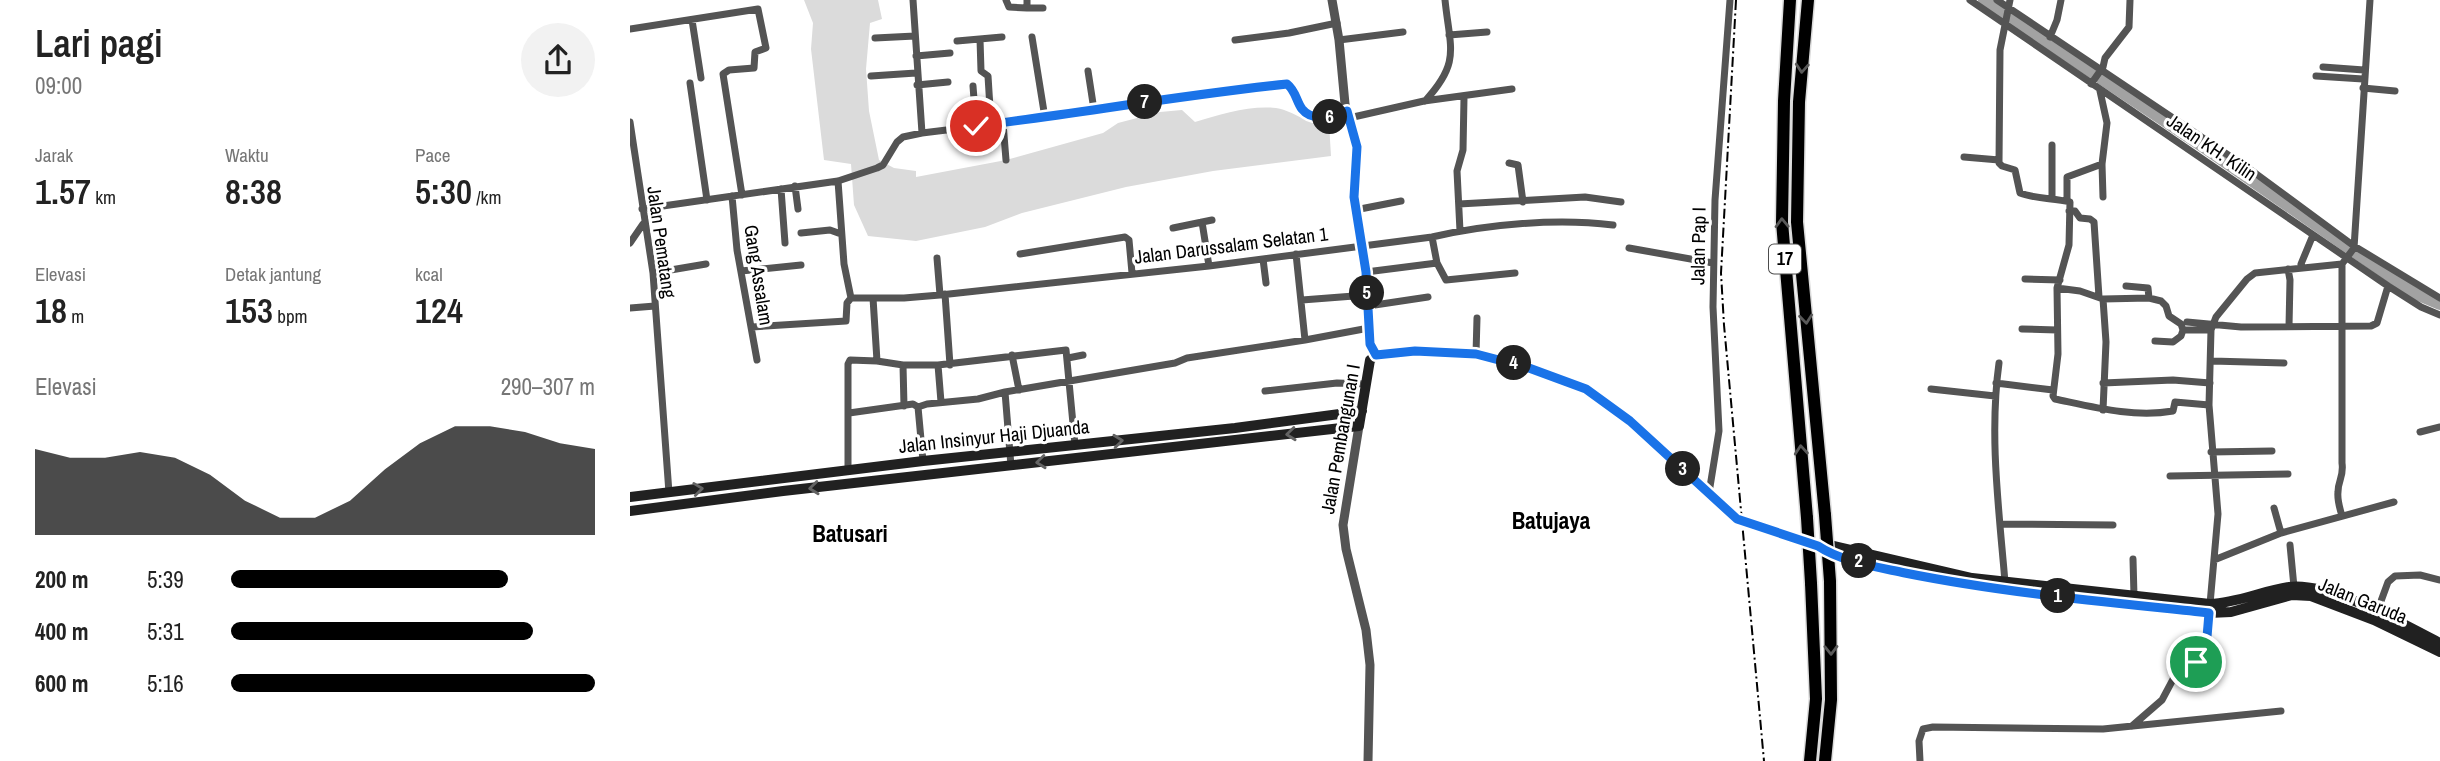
<!DOCTYPE html>
<html lang="id">
<head>
<meta charset="utf-8">
<style>
	body { margin:0; font-family:"Archivo Narrow",sans-serif; background:#f2f2f2; color:#222; height:100vh; display:flex; flex-direction:column; font-size:26px; white-space:nowrap }
	* { box-sizing:border-box; margin:0 }
	p { font-size:23px; color:#767676 }
	.icon { flex:none; width:38px; height:38px; fill:none; stroke:currentColor; stroke-width:2; stroke-linecap:round; stroke-linejoin:round }
	.map { position:relative; flex:1; overflow:hidden }
	.drawer { display:flex; flex-direction:column; background:#fff; width:630px }
	.drawer>* { flex:none }
	.pin { position:absolute; display:grid; place-items:center; width:60px; height:60px; color:#fff; margin:-30px; border:4px solid #fff; border-radius:50%; box-shadow:0 2px 7px #0007 }
	.km { position:absolute; width:35px; height:35px; margin:-18px; border-radius:50%; background:#222; color:#fff; font-size:19px; line-height:35px; text-align:center }
	.round { display:grid; place-items:center; flex:none; width:74px; height:74px; border-radius:37px; background:#f2f2f2 }
	.summary { display:flex; align-items:center; justify-content:space-between; height:119px; padding:0 35px }
	h1 { font-size:38px; font-weight:600; line-height:52px }
	.metrics { display:grid; grid-template-columns:repeat(3,1fr); gap:10px; height:119px; padding:7px 35px }
	.metrics div { display:grid; align-content:center }
	.metrics b { font-size:35px; font-weight:600 }
	.metrics small { font-size:19px; font-weight:400 }
	.metrics p { font-size:19px }
	.chart { height:196px; padding:14px 35px }
	.chart p { display:flex; justify-content:space-between }
	.chart svg { width:100%; height:126px; margin-top:7px; fill:#000; opacity:.7 }
	ul { padding:0 35px; list-style:none; font-size:23px }
	li { display:grid; grid-template-columns:112px 84px 1fr; align-items:center; height:52px }
	li i { height:18px; border-radius:9px; background:#000 }
	main { display:flex; flex:1; min-height:0 }
	.map>svg:first-child { display:block }
	.green { fill:#dbdbdb }
	.lines { fill:none; stroke-linecap:round; stroke-linejoin:round }
	.river { stroke:#a2a2a2; stroke-width:12 }
	.motorway-casing { stroke:#dbdbdb; stroke-width:15 }
	.minor { stroke:#545454; stroke-width:7 }
	.tertiary { stroke:#545454; stroke-width:9 }
	.secondary { stroke:#212121; stroke-width:10 }
	.motorway { stroke:#000; stroke-width:12 }
	.rail { stroke:#000; stroke-width:2; stroke-dasharray:10 3.5 2 3.5; stroke-linecap:butt }
	.motorway-bridge-casing { stroke:#dbdbdb; stroke-width:15; stroke-linecap:butt }
	.motorway-bridge { stroke:#000; stroke-width:12 }
	.oneway { stroke:#595959 }
	.oneway2 { stroke:#646464 }
	.route-casing { stroke:#fff; stroke-width:14 }
	.route { stroke:#1a73e8; stroke-width:9 }
	.labels { text-anchor:middle; stroke-width:6; stroke-linejoin:round; paint-order:stroke }
	.shield { fill:#fff; stroke:#4c4c4c; stroke-width:2 }
	.shield-label { font-size:18px; font-weight:bold; fill:#000 }
	.street-label { font-size:19px; fill:#000; stroke:#fff }
	.quarter-label { font-size:23px; font-weight:bold; fill:#000; stroke:#fff }
</style>
</head>
<body>
<main>
<section class="drawer">
<div class="summary"><div><h1>Lari pagi</h1><p>09:00</p></div><a class="round"><svg class="icon" aria-label="share" viewBox="0 0 24 24"><path d="M12 15V3M7 8l5-5 5 5M5 13v7h14v-7"/></svg></a></div>
<div class="metrics">
<div><p>Jarak</p><b>1.57<small> km</small></b></div>
<div><p>Waktu</p><b>8:38</b></div>
<div><p>Pace</p><b>5:30<small> /km</small></b></div>
</div>
<div class="metrics">
<div><p>Elevasi</p><b>18<small> m</small></b></div>
<div><p>Detak jantung</p><b>153<small> bpm</small></b></div>
<div><p>kcal</p><b>124</b></div>
</div>
<div class="chart"><p><span>Elevasi</span>290–307 m</p>
<svg viewBox="0 0 160 44" preserveAspectRatio="none"><path d="M0 44V14L10 17L20 17L30 15L40 17L50 23L60 32L70 38L80 38L90 32L100 21L110 12L120 6L130 6L140 8L150 12L160 14V44z"/></svg>
</div>
<ul>
<li><b>200 m</b>5:39<i style="width:76%"></i></li>
<li><b>400 m</b>5:31<i style="width:83%"></i></li>
<li><b>600 m</b>5:16<i style="width:100%"></i></li>
</ul>
</section>
<div class="map">
<svg width="1810" height="761" viewBox="0 0 1810 761">
	<rect width="100%" height="100%" fill="#fff"/>
	<path class="green" d="M174,0H248L252,19L240,23L236,69L239,111L249,160L264,168L286,171V177L376,160L473,133L488,123L530,112L552,110L565,122C590,114 621,105 646,108C657,110 663,114 672,118C679,121 690,122 699,123L701,156L583,171L496,187L392,213L355,227L286,241L238,236L224,205L221,164L194,160L181,49L183,23Z"/>
	<g class="lines">
		<path class="river" d="M1354,0L1575,148L1784,293L1810,304"/>
		<g class="motorway-casing">
			<path id="motorway" d="M1160,0L1154,101L1152,222L1177,518
				M1178,0L1169,102L1167,222L1195,515
				M1180,761L1186,699L1181,583
				M1195,761L1201,700L1200,581"/>
		</g>
		<path class="minor" d="M283,0L292,133
			M376,0L379,7L397,8V0
			M1340,0L1758,286L1791,307L1810,315
			M1367,0L1625,173L1724,246L1810,298
			M1380,0L1370,50L1369,163L1372,166L1385,170L1390,193C1405,199 1423,198 1440,202L1439,245L1427,288L1428,354L1423,396L1425,399C1463,407 1504,418 1543,411L1545,402L1579,405
			M397,8H413
			M62,20L71,78
			M0,29L128,9L136,48L125,52L124,68L99,70L93,74L112,195
			M819,35L857,32
			M402,37L415,118
			M1420,37L1427,20L1431,0
			M245,38L285,36
			M350,39L351,71L358,76L361,124
			M605,40L659,33L707,23
			M709,40L773,32
			M327,41L372,37
			M286,56L320,53
			M1693,67L1734,70
			M458,71L464,110
			M241,76L286,73
			M1686,76L1733,79
			M60,83L77,200
			M1461,84L1473,67L1475,58L1499,27L1500,0
			M287,85L318,82
			M343,86L346,126
			M1733,88L1765,91
			M1470,91L1477,123L1472,164L1473,197
			M795,101C831,62 820,49 815,0
			M719,118L794,101L882,89
			M0,122L23,273L39,493
			M373,123L376,160
			M1334,157L1369,160
			M879,163L888,165L893,202
			M208,181L214,264L221,298
			M165,186L168,209
			M151,189L155,243
			M102,196L107,250L127,360
			M1422,197V145
			M1437,201V177L1472,164
			M829,204L955,197L991,202
			M12,209L208,181L247,168L253,165L267,142L273,137L292,133L415,118L569,94L658,84C666,91 666,101 672,109C683,123 704,115 717,111
			M725,210L771,201
			M1439,211H1445L1450,218L1460,219L1464,222L1469,297
			M572,222L579,266
			M543,228L582,220
			M830,231L827,171L833,150L834,98
			M171,233L200,230L211,234
			M802,237L807,263L816,280L885,273
			M0,243L13,224
			M999,248L1083,263
			M390,254L495,237L499,240L502,273
			M666,254L675,340
			M307,258L310,295
			M633,259L636,283
			M1671,264L1683,235
			M1712,264V463C1714,477 1708,480 1708,492C1707,500 1710,509 1712,516
			M1658,269L1660,280L1659,326
			M111,271L171,265
			M736,272L807,263
			M23,273L76,264
			M1395,279L1430,280
			M1496,286L1518,288L1519,298
			M1427,288L1450,291L1473,299L1519,298L1531,301L1536,306L1539,316L1551,324L1553,330H1581
			M315,294L320,365
			M221,298H274L310,295L579,266L802,237C858,224 927,218 983,225
			M243,298L247,361
			M672,300L737,295
			M738,306L798,297
			M0,308L25,306
			M1557,322L1611,327L1741,326L1747,323L1758,286
			M122,327L216,321L217,303L221,298
			M1392,329L1427,330
			M1525,341L1543,342L1551,336L1553,330
			M846,354L847,318
			M382,355L389,390
			M438,358L453,355
			M1582,361L1654,363
			M1369,363C1359,435 1369,510 1375,582
			M273,365L274,406
			M308,365L436,350L445,445
			M1366,383L1423,390
			M1473,383L1543,380L1580,383
			M1301,389L1365,396
			M635,391L707,383L736,384
			M375,392L381,466
			M288,407L293,461
			M1473,410L1476,342L1473,299
			M219,413L283,404L288,407L297,404L348,399L375,392L545,363L557,358L675,340L739,328
			M1790,432L1810,427
			M1581,452L1642,451
			M218,470V364L220,360L247,361L273,365H308L311,402
			M1540,476L1658,474
			M1079,493L1089,431L1083,307L1085,200L1100,0
			M1644,508L1651,533
			M1370,524L1483,525
			M1660,545L1664,587
			M1503,559L1504,596
			M1584,560L1651,533L1764,502
			M1580,604L1588,514L1579,405L1581,330L1586,317L1617,279L1625,273L1712,264L1724,248L1740,0
			M1747,612L1758,582L1765,576L1790,575L1810,580
			M1502,726L1532,700L1548,670L1566,662L1577,637L1579,613
			M1290,761L1289,741L1293,729L1303,727L1473,729L1651,711"/>
		<path class="tertiary" d="M702,0L709,40L715,104L727,147L725,210L736,272L740,344L746,355
			M729,426L713,525L716,549L736,630L740,665L738,761"/>
		<path class="secondary" d="M0,497L293,461L605,428L732,411
			M0,511L153,491L729,426L740,360L746,355L785,351L846,354L899,368L956,389L1000,421L1107,519L1188,546C1212,562 1247,567 1275,573C1375,593 1477,602 1579,613L1601,612L1662,595L1681,596L1744,620L1810,652
			M1191,546L1200,545L1342,578L1580,604C1607,603 1632,591 1659,587C1702,582 1772,624 1810,643"/>
		<use href="#motorway" class="motorway"/>
		<path class="rail" d="M1106,0L1091,273L1094,325L1134,761"/>
		<g class="motorway-bridge-casing">
			<path id="motorway-bridge" d="M1195,515L1200,581
				M1177,518L1181,583"/>
		</g>
		<use href="#motorway-bridge" class="motorway-bridge"/>
	</g>
	<defs><path id="oneway-chevron" d="M-2-3.5L2.5 0L-2 3.5" fill="none" stroke-width="1.6" stroke-linecap="round" stroke-linejoin="round" transform="scale(1.75)"/></defs>
	<g class="oneway">
		<use href="#oneway-chevron" transform="translate(1172 68) rotate(94)"/>
		<use href="#oneway-chevron" transform="translate(1152 223) rotate(-92)"/>
		<use href="#oneway-chevron" transform="translate(1176 319) rotate(84)"/>
		<use href="#oneway-chevron" transform="translate(1171 450) rotate(-95)"/>
		<use href="#oneway-chevron" transform="translate(1201 650) rotate(89)"/>
	</g>
	<g class="oneway2">
		<use href="#oneway-chevron" transform="translate(661 434) rotate(174)"/>
		<use href="#oneway-chevron" transform="translate(488 441) rotate(-6)"/>
		<use href="#oneway-chevron" transform="translate(411 462) rotate(174)"/>
		<use href="#oneway-chevron" transform="translate(184 488) rotate(174)"/>
		<use href="#oneway-chevron" transform="translate(68 489) rotate(-7)"/>
	</g>
	<g class="lines">
		<g class="route-casing">
			<path id="route" d="M346,126C450,113 553,95 657,84C666,91 666,101 672,109C683,123 704,115 717,111L727,147L724,197L736,272L740,344L746,355L785,351L846,354L899,368L956,389L1000,421L1107,519L1188,546C1212,562 1247,567 1275,573C1375,593 1477,602 1579,613L1577,637L1566,662"/>
		</g>
		<use href="#route" class="route"/>
	</g>
	<g class="labels">
		<rect class="shield" x="1139" y="244.5" width="32" height="29" rx="5"/>
		<g class="shield-label">
			<text x="1155" y="265">17</text>
		</g>
		<g class="street-label">
			<text transform="translate(1582 147) rotate(34)" y="7">Jalan KH. Kilin</text>
			<text transform="translate(32 242) rotate(82)" y="7">Jalan Pematang</text>
			<text transform="translate(601 245) rotate(-7)" y="7">Jalan Darussalam Selatan 1</text>
			<text transform="translate(1068 246) rotate(-89)" y="7">Jalan Pap I</text>
			<text transform="translate(129 275) rotate(81)" y="7">Gang Assalam</text>
			<text transform="translate(364 436) rotate(-6)" y="7">Jalan Insinyur Haji Djuanda</text>
			<text transform="translate(710 439) rotate(-80)" y="7">Jalan Pembangunan I</text>
			<text transform="translate(1733 600) rotate(22)" y="7">Jalan Garuda</text>
		</g>
		<g class="quarter-label">
			<text x="921" y="529">Batujaya</text>
			<text x="220" y="542">Batusari</text>
		</g>
	</g>
</svg>
<div class="pin" style="left:1566px;top:662px;background:#1e9e55"><svg class="icon" aria-label="arrive" viewBox="0 0 24 24"><path d="M6 21V4h12l-3 4 3 4H6"/></svg></div>
<div class="pin" style="left:346px;top:126px;background:#d93025"><svg class="icon" aria-label="check" viewBox="0 0 24 24"><path d="M5 12l5 5 9-10"/></svg></div>
<b class="km" style="left:1428px;top:596px">1</b>
<b class="km" style="left:1229px;top:561px">2</b>
<b class="km" style="left:1053px;top:469px">3</b>
<b class="km" style="left:884px;top:363px">4</b>
<b class="km" style="left:737px;top:293px">5</b>
<b class="km" style="left:700px;top:117px">6</b>
<b class="km" style="left:515px;top:102px">7</b>
</div>
</main>
</body>
</html>
